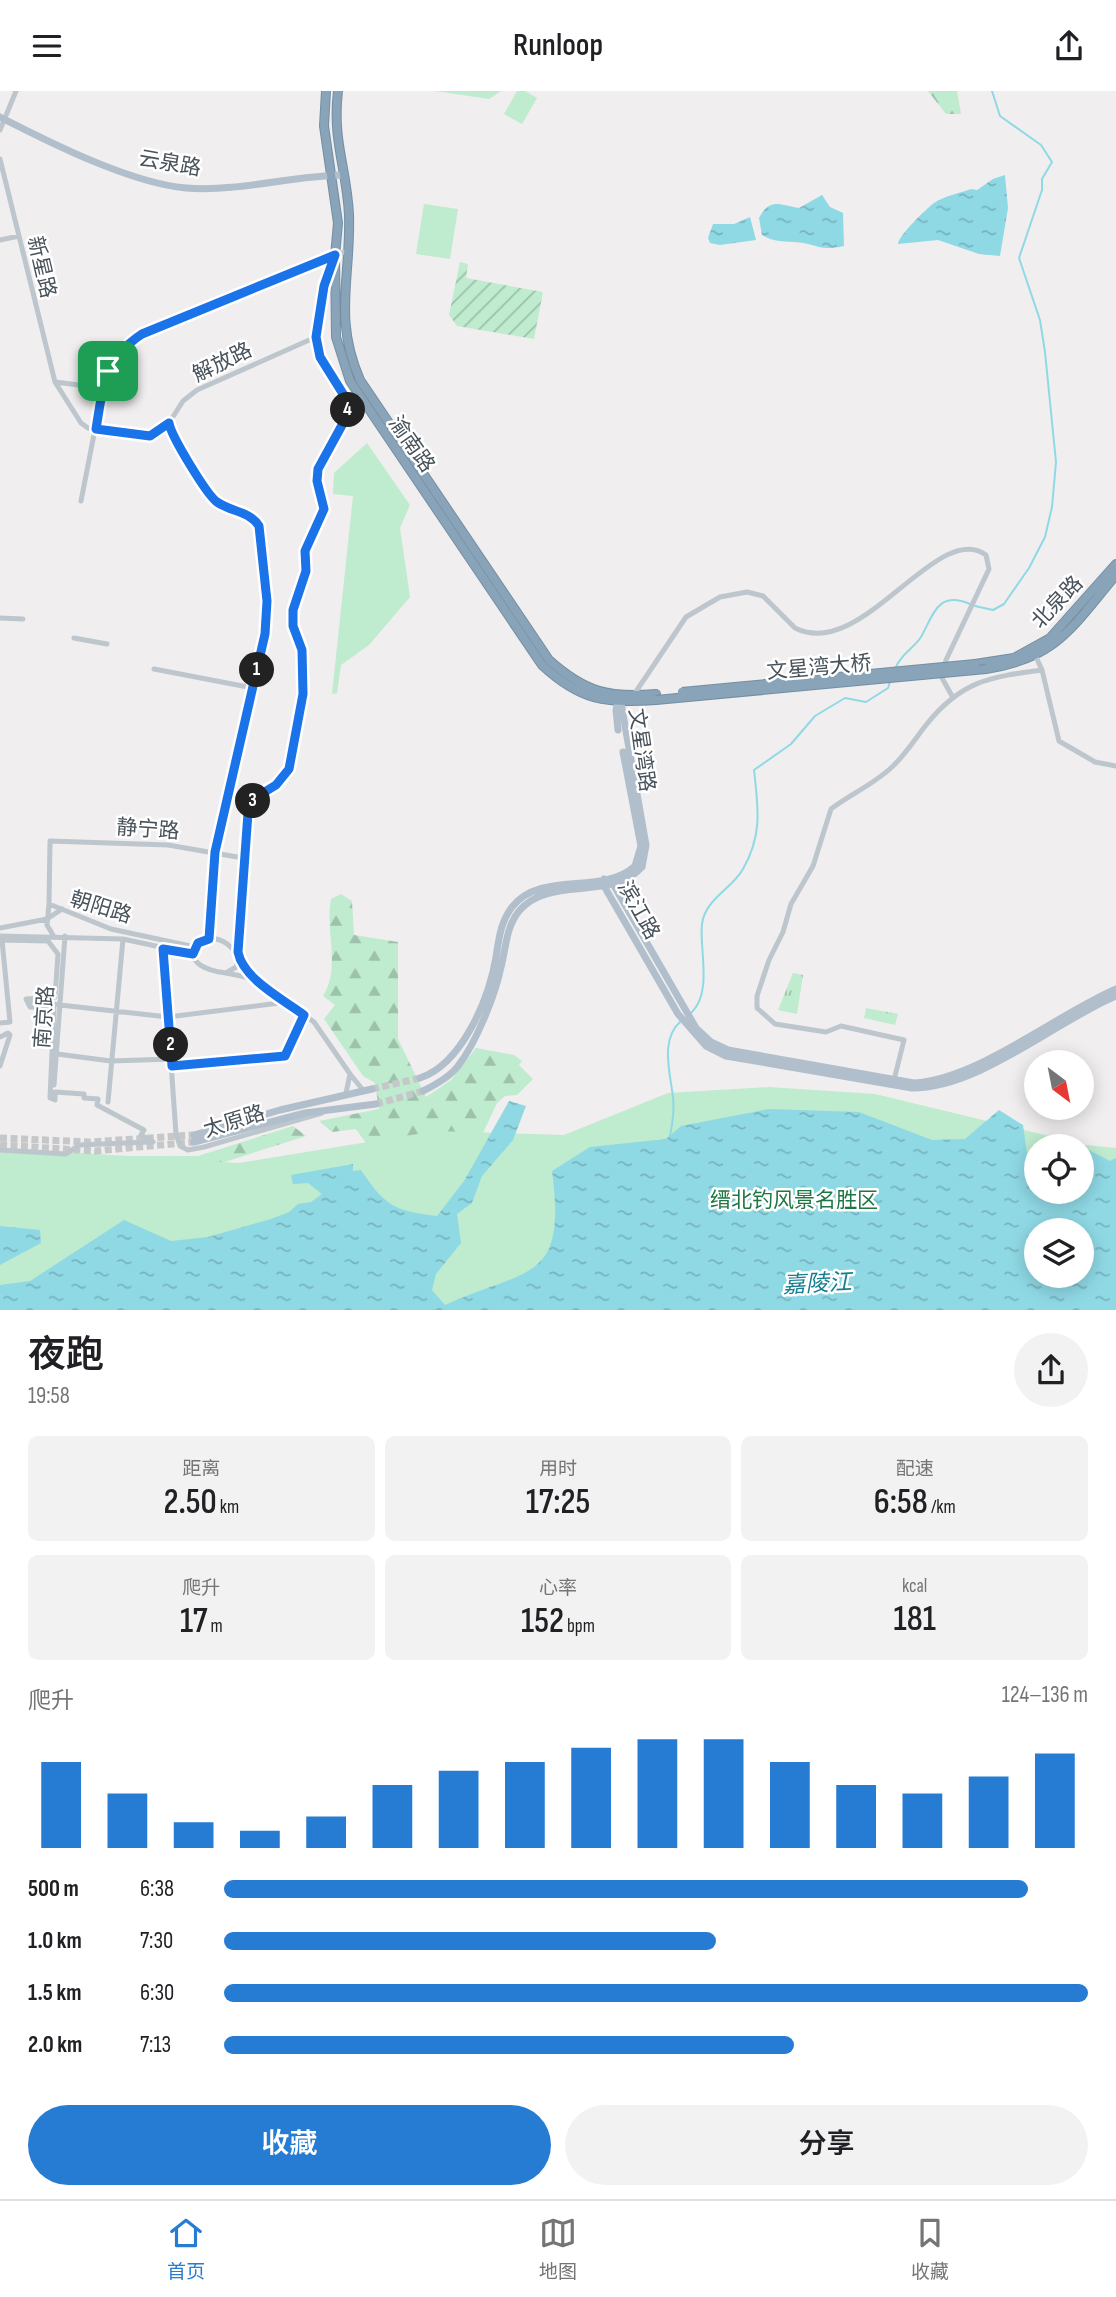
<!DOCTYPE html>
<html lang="zh">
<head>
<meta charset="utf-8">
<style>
	body { margin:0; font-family:"Sofia Sans Condensed","Noto Sans SC",sans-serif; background:#f2f2f2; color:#202124; height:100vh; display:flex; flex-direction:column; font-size:26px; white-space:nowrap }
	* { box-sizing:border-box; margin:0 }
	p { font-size:23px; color:#757577 }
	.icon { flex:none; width:38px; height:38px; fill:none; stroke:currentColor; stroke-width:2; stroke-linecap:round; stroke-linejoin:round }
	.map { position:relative; height:1219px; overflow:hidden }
	.side { display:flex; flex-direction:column; background:#fff; flex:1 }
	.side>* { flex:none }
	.needle { width:46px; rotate:148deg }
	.fabs { position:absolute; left:1024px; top:959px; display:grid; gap:14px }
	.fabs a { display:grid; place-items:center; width:70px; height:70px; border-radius:50%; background:#fff; box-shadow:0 4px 18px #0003; font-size:35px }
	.pin { position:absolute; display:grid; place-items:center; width:60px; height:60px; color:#fff; margin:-30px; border-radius:14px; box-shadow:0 4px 10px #0006 }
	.km { position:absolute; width:35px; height:35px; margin:-18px; border-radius:50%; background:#222; color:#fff; font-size:19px; line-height:35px; text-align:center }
	.round { display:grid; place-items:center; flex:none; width:74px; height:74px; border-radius:37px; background:#f2f2f2 }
	.overview { display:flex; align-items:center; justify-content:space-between; height:119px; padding:0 28px }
	h1 { font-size:38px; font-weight:600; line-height:52px }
	.figures { display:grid; grid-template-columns:repeat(3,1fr); gap:10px; height:119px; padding:7px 28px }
	.figures div { display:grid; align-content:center; border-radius:10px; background:#f2f2f2; text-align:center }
	.figures b { font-size:35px; font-weight:600 }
	.figures small { font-size:19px; font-weight:400 }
	.figures p { font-size:19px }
	.chart { height:196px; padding:14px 28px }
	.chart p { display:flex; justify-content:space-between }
	.chart svg { width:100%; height:126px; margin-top:7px; stroke:#267cd3; stroke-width:6 }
	.action { display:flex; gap:14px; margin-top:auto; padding:14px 28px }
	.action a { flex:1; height:80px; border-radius:42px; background:#267cd3; color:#fff; font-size:28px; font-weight:600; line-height:80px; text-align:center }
	.action a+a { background:#f2f2f2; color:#202124 }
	ul { padding:0 28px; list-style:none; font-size:23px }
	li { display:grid; grid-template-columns:112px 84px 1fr; align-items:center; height:52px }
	li i { height:18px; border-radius:9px; background:#267cd3 }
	header { display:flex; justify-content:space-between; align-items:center; height:91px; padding:0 28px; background:#fff; font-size:32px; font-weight:600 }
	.dock { display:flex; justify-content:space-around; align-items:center; height:98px; border-top:2px solid #e0e0e0; background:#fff; font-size:19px; color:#757577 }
	.dock a { display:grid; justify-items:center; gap:4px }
	.dock .on { color:#267cd3 }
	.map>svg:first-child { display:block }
	.grass { fill:url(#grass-tufts) }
	.forest { fill:url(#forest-firs) }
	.park { fill:#bfebce; fill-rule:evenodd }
	.garden { fill:url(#garden-furrows) }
	.water { fill:url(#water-ripples); fill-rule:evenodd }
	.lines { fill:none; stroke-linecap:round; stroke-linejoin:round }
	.stream { stroke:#8fd9e5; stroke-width:2 }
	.major-tunnel { stroke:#c6c7c9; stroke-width:7; stroke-dasharray:7 3.5; stroke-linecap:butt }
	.highway-casing { stroke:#748fa5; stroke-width:10 }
	.minor { stroke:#bdc6cc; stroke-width:5 }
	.major { stroke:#b0bfcb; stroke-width:7 }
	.highway { stroke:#89a4b9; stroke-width:8 }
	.highway-bridge-casing { stroke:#748fa5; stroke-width:10; stroke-linecap:butt }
	.highway-bridge { stroke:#89a4b9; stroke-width:8 }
	.route-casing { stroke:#fff; stroke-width:14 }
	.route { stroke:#1a73e8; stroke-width:9 }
	.labels { text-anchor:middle; stroke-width:5; stroke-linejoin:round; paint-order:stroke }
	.street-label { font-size:21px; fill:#48525a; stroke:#fff }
	.park-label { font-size:21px; fill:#1d7644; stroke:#fff }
	.water-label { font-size:23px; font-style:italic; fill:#167e90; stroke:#fff }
</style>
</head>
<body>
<header><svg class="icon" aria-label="menu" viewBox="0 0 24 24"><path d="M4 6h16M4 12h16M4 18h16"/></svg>Runloop<svg class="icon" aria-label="share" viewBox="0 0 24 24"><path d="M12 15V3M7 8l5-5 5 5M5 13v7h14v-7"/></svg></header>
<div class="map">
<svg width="1116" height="1219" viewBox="0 0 1116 1219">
	<defs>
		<pattern id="grass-tufts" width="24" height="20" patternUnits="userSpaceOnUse" patternTransform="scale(1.75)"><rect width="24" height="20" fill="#bfebce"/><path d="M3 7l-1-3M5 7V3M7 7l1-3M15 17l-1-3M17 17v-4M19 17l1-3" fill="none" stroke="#9dc1aa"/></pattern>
		<pattern id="forest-firs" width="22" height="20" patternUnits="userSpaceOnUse" patternTransform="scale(1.75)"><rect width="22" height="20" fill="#bfebce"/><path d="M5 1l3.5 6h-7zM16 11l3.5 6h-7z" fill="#9dc1aa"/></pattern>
		<pattern id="garden-furrows" width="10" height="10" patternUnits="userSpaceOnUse" patternTransform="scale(1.75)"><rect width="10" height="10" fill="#bfebce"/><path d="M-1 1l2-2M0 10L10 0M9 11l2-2" fill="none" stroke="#9dc1aa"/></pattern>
		<pattern id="water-ripples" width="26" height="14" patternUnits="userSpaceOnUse" patternTransform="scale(1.75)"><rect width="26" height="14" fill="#8fd9e5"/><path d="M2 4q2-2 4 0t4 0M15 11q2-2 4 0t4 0" fill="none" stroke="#77b3bd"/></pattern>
	</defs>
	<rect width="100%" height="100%" fill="#f0eeee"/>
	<path class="grass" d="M793,882L803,884L797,923L778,919Z
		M866,917L898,923L895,934L864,927Z"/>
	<path class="forest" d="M928,0H957L961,23H946Z
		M341,803L352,810L354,844L398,851V948L426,1006L451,989L476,957L514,964L522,970L519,974L533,988L517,1004L505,1005L497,1012L483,1042L380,1072L356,1038L332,1041L319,1030L379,1018L375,992L363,985L324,928L335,914L323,905C341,877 325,840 331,808Z
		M293,1035L306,1045L209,1076L105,1065H198Z"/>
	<path class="park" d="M435,0H501L489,8Z
		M517,0H525L537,7L522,33L504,23Z
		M424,113L458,118L450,168L416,163Z
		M367,352L410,414L400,437L410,506L369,554L341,574L337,602L332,603L353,405L333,403L334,382Z
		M769,996L875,1003L1086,1054L1116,1057V1219H0V1057L239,1072L436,1040L564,1044L668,1002ZM1036,1055H1082V1101H1036ZM1036,1139H1082V1185H1036Z"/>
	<path class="garden" d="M460,171L468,173L466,187L543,201L534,248L457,235L449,224Z"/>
	<path class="water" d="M1005,84L1008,117L1000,165L979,163L938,149L898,153C898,145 927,117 934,112C944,105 960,102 971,98L977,99L993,88Z
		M822,104L830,116L843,122L844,155C818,161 816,152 794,151C781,150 774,151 762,144L759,127C770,106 780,114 799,117Z
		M750,126L756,149L720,154L710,152L708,147L713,133H734Z
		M509,1010L526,1015L513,1049L482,1085L472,1112L457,1123L461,1152L436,1183L432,1199L445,1214C528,1176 567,1193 552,1080L590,1056L666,1048L681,1035L769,1018L859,1021L932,1049L965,1048L999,1019L1023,1034L1028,1069L1036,1073V1101H1082V1061L1087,1058L1110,1070L1116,1067V1219H0V1194L30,1190L124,1129L171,1150L208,1146L271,1128L289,1121L298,1113L311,1111L322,1103L308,1092L293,1093L291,1084L353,1073V1080L361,1079C385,1115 394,1120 437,1125L464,1090ZM1082,1139V1185H1036V1139Z
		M0,1135L40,1139L41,1152L0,1174Z"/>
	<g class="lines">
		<path class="stream" d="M975,515L993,519L1004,513L1029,477L1045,446L1052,416L1056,371L1045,261L1040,229L1019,167L1042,99V88L1052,71L1041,54L1000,25L992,0
			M896,576C901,563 914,557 921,546C933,525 937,499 970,513
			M691,922C713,902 699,858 702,833C705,808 732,798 743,778C763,743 758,716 754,679L791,653L815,625L845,607L866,611L888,597L890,591
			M670,1045C673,1029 675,1015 672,999C669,977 661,947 681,930"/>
		<path class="major-tunnel" d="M372,998L420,987
			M376,1013L423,1000
			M0,1047L90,1051L194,1044
			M0,1054L95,1060L194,1051"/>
		<g class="highway-casing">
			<path id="highway" d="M326,0L324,35L338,132L335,165L336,246L350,290L542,574C580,609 605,613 656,609
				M338,0C332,50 347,78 349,124C351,187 333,227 360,289L549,569C585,601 608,607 656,603
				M975,573L1014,567L1050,547L1116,473
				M986,578C1057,567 1072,536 1116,484"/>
		</g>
		<path class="minor" d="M0,39L16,0
			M0,68L55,291L81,332L88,337L150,345L169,332
			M0,149L19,145
			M55,291L103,297
			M81,410L105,287L121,259L143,243L179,227L347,160
			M0,527L23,528
			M74,547L107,553
			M1036,566L1042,579L1059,650L1095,671L1116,675
			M154,578L253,597
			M633,605L686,526L720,506L747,501L763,505L795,537C862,571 937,428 986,464L989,478L946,569L942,587L952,605
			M49,813L50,750L168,754L243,767
			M0,837L47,828L62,818
			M53,844L47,834L49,813L111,838L195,856
			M0,845L123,848L193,863
			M209,848L215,761L265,543L267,510L259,435C250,420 231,421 217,411C207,404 171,345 169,332L183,310L197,299L316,246
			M163,858L176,1043L180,1055L188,1059L204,1056L322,1022
			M238,861L248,722L258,704L276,694L289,678L303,603L302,559L294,535L293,519L306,480L305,460L324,418L317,390L318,378L347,325L345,306L320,266L316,246L324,195L333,170
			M226,882L256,888C242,871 226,835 198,852C183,873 210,880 226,882L236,876L239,868
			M256,888L314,931L350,983
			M33,911L168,926L287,911
			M0,932L10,931L2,849L48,850L58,863L55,906L26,908L30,916L54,918L50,1007L55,1009V1001L84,1003V1007L98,1008L97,1014L144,1039L141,1044L153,1051
			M0,946L8,942L10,944L0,975
			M57,963L111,970L172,968
			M172,975L285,965L304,924
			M894,989L904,949L841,935L826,941L775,933L757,917V905L769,869L783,841L791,813L813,775L831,718C851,703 874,693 892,676C905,664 915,648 926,634C961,590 989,586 1042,579
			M54,994L65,845
			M346,1002L350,983L363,999
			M108,1011L123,848
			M0,1059L66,1063L79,1054L150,1051"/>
		<path class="major" d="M0,26C51,52 130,92 186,97C239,101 290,85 342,84
			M618,639L616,619L619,606
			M1116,898C1054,925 978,988 914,992L728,959L711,951L696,937L613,793L604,788V795L678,923L706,955L726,965L912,997C979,997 1053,932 1116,905
			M420,987C462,973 489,908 496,866C499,848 500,832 512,816C541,779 602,805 635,775L641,755L623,661
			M423,1000C435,994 450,986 458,975C476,952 495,905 501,876C506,857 506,836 519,820C549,784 611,811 642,776L646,754L620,606
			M194,1044L280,1019L372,998
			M194,1051L305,1022L376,1013"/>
		<use href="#highway" class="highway"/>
		<g class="highway-bridge-casing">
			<path id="highway-bridge" d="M682,601L975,573
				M656,609L986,578"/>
		</g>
		<use href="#highway-bridge" class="highway-bridge"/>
	</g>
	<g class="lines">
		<g class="route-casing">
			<path id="route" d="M335,164L324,195L316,246L320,266L345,306L347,325L318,378L317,390L324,418L305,460L306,480L293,519V535L302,559L303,603L289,678L276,694L258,705L248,722L238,861C243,888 284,909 304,924L285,965L172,975L163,858L193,863L198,852L209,848L215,761L265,543L267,510L259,435C250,420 231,421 217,411C207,404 171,345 169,332L150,345L96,338C103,296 104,268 142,243Z"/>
		</g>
		<use href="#route" class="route"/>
	</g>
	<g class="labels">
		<g class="street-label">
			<text transform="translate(170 72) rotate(10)" y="7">云泉路</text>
			<text transform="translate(42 176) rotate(77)" y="7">新星路</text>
			<text transform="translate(222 271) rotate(-26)" y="7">解放路</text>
			<text transform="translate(412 353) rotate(55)" y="7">渝南路</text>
			<text transform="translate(1057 511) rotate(-46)" y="7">北泉路</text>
			<text transform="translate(819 576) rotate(-5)" y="7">文星湾大桥</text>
			<text transform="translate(642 659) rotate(82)" y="7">文星湾路</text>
			<text transform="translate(148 738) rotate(4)" y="7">静宁路</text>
			<text transform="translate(101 816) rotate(17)" y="7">朝阳路</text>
			<text transform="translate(639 819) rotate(61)" y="7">滨江路</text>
			<text transform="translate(44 926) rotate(-86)" y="7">南京路</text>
			<text transform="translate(234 1030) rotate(-17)" y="7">太原路</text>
		</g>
		<g class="park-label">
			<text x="794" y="1116">缙北钓风景名胜区</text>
		</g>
		<g class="water-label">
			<text transform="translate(817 1192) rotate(-3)" y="8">嘉陵江</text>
		</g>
	</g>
</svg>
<div class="fabs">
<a><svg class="needle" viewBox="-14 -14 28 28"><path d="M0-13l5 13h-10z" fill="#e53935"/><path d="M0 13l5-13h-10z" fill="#757577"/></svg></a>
<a><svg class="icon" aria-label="locate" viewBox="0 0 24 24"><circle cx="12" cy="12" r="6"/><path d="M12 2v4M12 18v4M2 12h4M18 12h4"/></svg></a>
<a><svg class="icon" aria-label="layers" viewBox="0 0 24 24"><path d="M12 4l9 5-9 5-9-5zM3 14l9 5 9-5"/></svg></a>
</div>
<div class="pin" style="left:108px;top:280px;background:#1e9e55"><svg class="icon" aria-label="arrive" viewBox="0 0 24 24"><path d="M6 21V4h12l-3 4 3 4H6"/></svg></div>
<b class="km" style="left:257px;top:579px">1</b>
<b class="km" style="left:171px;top:954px">2</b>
<b class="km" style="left:253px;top:710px">3</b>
<b class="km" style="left:348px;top:319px">4</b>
</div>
<section class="side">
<div class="overview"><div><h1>夜跑</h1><p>19:58</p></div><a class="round"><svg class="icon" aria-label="share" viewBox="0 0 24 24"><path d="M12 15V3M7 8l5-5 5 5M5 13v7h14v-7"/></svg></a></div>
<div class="figures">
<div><p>距离</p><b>2.50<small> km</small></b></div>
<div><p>用时</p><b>17:25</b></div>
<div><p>配速</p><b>6:58<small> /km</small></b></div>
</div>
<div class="figures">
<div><p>爬升</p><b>17<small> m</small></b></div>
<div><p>心率</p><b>152<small> bpm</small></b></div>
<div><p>kcal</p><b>181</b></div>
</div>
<div class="chart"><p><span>爬升</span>124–136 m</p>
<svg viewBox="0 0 160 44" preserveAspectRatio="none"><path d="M5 44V14M15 44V25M25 44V35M35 44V38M45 44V33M55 44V22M65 44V17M75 44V14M85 44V9M95 44V6M105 44V6M115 44V14M125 44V22M135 44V25M145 44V19M155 44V11"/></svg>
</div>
<ul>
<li><b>500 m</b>6:38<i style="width:93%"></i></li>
<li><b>1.0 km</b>7:30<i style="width:57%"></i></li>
<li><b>1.5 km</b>6:30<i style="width:100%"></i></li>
<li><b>2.0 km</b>7:13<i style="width:66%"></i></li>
</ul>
<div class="action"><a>收藏</a><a>分享</a></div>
</section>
<nav class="dock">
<a class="on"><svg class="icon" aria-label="home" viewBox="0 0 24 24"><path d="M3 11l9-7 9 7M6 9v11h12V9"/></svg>首页</a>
<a><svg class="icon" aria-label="map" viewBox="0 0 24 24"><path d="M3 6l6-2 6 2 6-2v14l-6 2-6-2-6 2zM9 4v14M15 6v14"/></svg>地图</a>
<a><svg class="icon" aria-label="saved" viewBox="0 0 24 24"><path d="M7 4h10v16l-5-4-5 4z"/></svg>收藏</a>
</nav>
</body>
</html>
